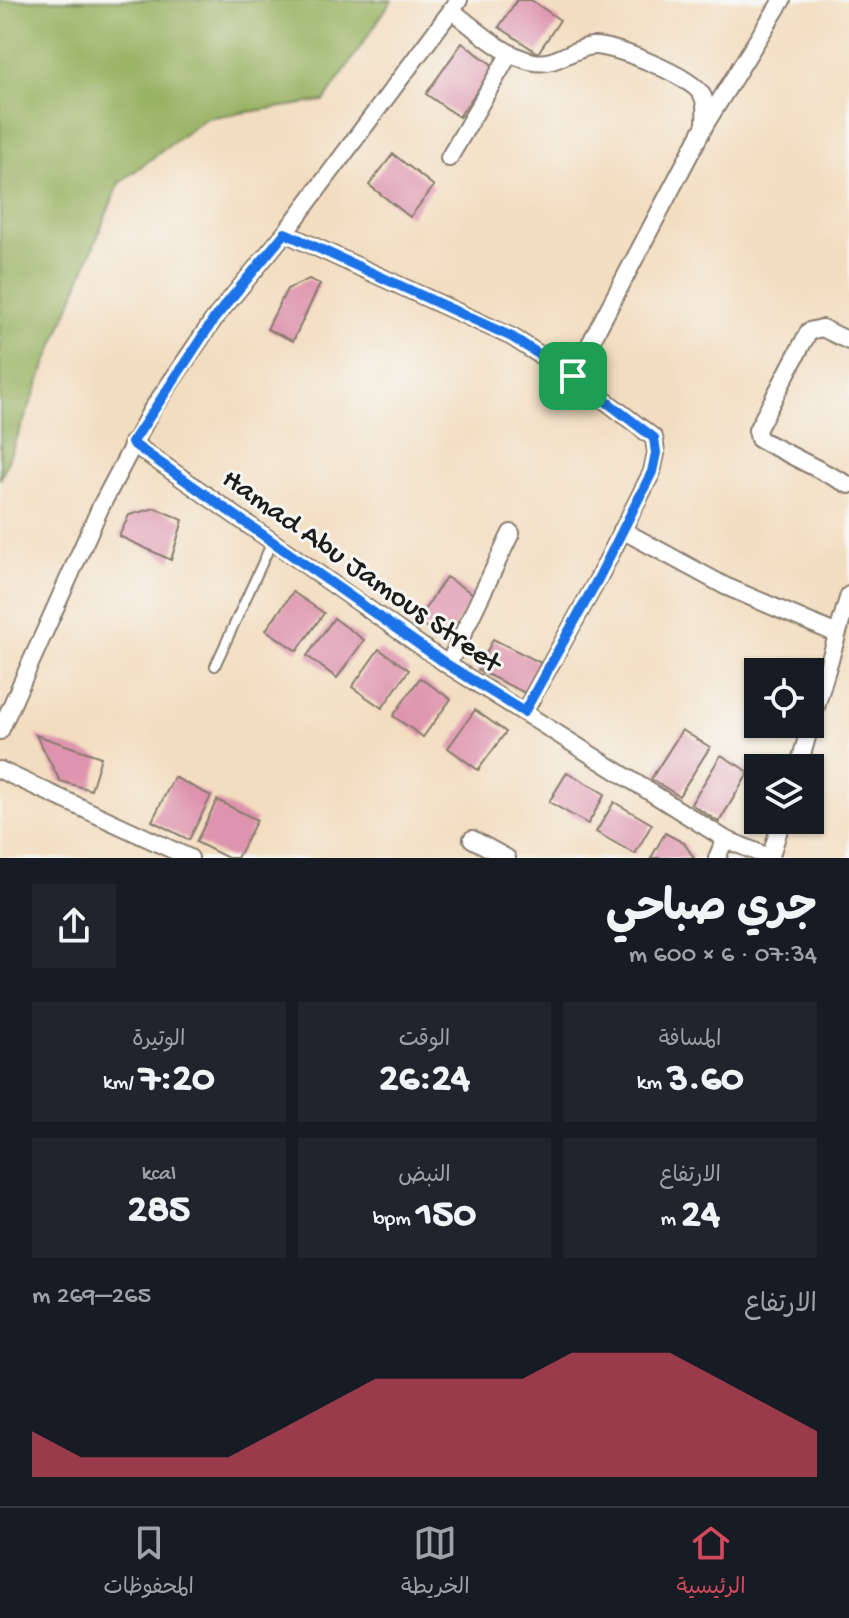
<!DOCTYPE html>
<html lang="ar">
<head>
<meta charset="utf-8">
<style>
	body { margin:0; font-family:"Gochi Hand","Playpen Sans Arabic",sans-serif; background:#20242c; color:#f1f3f6; direction:rtl; height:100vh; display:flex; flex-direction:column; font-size:30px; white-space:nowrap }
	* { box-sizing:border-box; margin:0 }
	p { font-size:26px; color:#9ea1a6 }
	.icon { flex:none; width:44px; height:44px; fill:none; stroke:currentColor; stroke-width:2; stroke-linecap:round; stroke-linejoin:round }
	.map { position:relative; height:858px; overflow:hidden; direction:ltr }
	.panel { display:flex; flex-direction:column; background:#171b24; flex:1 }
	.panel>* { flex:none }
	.buttons { position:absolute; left:744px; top:658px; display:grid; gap:16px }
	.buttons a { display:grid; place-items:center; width:80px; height:80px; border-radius:0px; background:#171b24; box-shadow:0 2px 6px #0004; font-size:40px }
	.pin { position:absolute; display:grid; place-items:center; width:68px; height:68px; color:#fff; margin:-34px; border-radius:16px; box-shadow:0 4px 12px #0006 }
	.round { display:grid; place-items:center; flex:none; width:84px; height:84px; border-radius:0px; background:#20242c }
	.head { display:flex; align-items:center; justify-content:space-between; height:136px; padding:0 32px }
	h1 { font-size:44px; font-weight:700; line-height:60px }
	.stats { display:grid; grid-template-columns:repeat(3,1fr); gap:12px; height:136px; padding:8px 32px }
	.stats div { display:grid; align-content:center; border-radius:0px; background:#20242c; text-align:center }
	.stats b { font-size:40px; font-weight:700 }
	.stats small { font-size:22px; font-weight:400 }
	.stats p { font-size:22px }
	.chart { height:224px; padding:16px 32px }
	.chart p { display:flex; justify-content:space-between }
	.chart svg { width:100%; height:144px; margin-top:8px; fill:#d1495b; opacity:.7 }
	.dock { display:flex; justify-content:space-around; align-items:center; height:112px; border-top:2px solid #363941; background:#171b24; font-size:22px; color:#9ea1a6 }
	.dock a { display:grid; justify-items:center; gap:4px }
	.dock .on { color:#d1495b }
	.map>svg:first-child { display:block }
	.forest { fill:#99b263; stroke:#5a6740; stroke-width:2 }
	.building { fill:#de94ae }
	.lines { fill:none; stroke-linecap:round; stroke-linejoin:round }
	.service-casing { stroke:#887c6e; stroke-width:12 }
	.minor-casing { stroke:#887c6e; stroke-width:20 }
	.service { stroke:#fff; stroke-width:8 }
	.minor { stroke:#fff; stroke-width:16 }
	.route-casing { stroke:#fff; stroke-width:16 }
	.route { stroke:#1a73e8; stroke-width:10 }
	.labels { text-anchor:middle; stroke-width:6; stroke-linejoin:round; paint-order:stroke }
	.street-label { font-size:30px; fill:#1c1c1c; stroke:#f6f6f2 }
</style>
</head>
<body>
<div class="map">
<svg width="849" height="858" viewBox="0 0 849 858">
	<rect width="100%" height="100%" fill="#f6f6f2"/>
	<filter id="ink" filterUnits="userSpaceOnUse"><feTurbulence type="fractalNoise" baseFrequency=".0125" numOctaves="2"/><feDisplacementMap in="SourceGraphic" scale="16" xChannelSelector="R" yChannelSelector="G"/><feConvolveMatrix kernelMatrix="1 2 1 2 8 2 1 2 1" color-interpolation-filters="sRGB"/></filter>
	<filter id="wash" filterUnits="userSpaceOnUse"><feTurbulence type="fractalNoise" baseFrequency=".006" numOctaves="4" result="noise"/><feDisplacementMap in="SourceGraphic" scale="32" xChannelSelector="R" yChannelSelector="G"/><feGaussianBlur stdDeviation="1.8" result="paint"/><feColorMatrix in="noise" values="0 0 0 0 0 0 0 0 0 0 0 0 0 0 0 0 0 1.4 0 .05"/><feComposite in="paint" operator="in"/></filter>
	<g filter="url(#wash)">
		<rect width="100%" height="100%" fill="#f3ddc0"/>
		<path class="forest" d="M0,0H392L324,101L206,118L119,183L0,480Z"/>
		<g id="blocks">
			<path class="building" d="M517,0H531L560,20L538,53L499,27Z
				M462,43L494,66L459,117L426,94Z
				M393,154L434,186L410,217L369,185Z
				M309,279L320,284L293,341L267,329L287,289Z
				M155,508L183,520L171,560L119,536L129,515Z
				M446,577L475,595L446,640L417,621Z
				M293,592L324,613L297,651L266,630Z
				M334,618L364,640L337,678L307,656Z
				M493,639L541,663L525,693L478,670Z
				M379,649L409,670L382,708L352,687Z
				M420,678L451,699L423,737L393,716Z
				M475,710L506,732L478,770L448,748Z
				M682,730L710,747L679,796L651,779Z
				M36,735L101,757L91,790L60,781Z
				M721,755L749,772L719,822L691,804Z
				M567,772L605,794L588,824L549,802Z
				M174,777L211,796L189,840L152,821Z
				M217,800L257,820L237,858H228L196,842Z
				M614,802L652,824L635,854L596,832Z
				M665,833L684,843L694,858H651Z"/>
		</g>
	</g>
	<g filter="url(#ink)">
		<use href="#blocks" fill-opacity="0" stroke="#887c6e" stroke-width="2"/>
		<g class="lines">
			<g class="service-casing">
				<path id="service" d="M215,666L272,542"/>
			</g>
			<g class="minor-casing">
				<path id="minor" d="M451,10C475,28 503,56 534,62C555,66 571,49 592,46C613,44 691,76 702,95C707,103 705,116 705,125L573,376
					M706,123L782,0
					M449,158L510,53
					M285,233L512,337L573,376L654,438L656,453L652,472L598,579L524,712
					M849,341L822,328L809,331L757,430L759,439L849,485
					M132,443L448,665L725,839L771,858
					M622,530L725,586L837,634
					M448,665L511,533
					M0,731L101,506L151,411L214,319L285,233L459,0
					M798,768L849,595
					M0,770L190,858
					M472,839L507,858
					M717,858L725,839
					M770,858L782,820"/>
			</g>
			<use href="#service" class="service"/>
			<use href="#minor" class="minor"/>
		</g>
	</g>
	<g class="lines" filter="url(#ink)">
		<g class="route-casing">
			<path id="route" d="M285,233L512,337L573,376L654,438L656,453L652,472L598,579L524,712L448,665L132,443L214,319Z"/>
		</g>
		<use href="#route" class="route"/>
	</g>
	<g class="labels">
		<g class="street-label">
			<text transform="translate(363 569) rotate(35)" y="10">Hamad Abu Jamous Street</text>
		</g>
	</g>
</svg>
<div class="buttons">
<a><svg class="icon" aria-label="locate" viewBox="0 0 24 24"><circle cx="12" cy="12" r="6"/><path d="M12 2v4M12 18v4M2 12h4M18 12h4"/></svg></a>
<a><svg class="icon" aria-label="layers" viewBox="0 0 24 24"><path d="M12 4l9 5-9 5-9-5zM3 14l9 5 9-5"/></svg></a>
</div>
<div class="pin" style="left:573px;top:376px;background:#1e9e55"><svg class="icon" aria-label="arrive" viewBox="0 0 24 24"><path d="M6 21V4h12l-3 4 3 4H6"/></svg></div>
</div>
<section class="panel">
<div class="head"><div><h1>جري صباحي</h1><p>07:34 · 6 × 600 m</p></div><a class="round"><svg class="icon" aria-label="share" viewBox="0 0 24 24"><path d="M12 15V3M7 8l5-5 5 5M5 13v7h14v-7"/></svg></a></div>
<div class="stats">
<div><p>المسافة</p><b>3.60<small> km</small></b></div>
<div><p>الوقت</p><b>26:24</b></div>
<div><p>الوتيرة</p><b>7:20<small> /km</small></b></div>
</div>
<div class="stats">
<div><p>الارتفاع</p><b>24<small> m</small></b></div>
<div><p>النبض</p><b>150<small> bpm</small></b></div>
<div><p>kcal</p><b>285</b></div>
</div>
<div class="chart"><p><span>الارتفاع</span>265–269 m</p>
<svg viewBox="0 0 160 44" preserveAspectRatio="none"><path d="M0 44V30L10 38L20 38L30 38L40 38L50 30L60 22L70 14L80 14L90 14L100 14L110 6L120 6L130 6L140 14L150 22L160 30V44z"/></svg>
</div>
</section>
<nav class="dock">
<a class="on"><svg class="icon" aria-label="home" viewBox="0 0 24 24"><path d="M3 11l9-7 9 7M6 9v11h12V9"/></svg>الرئيسية</a>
<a><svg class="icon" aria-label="map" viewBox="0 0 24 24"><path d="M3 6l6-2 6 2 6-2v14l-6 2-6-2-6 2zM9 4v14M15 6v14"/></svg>الخريطة</a>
<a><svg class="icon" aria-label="saved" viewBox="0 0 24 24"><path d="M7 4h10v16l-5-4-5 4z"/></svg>المحفوظات</a>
</nav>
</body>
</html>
